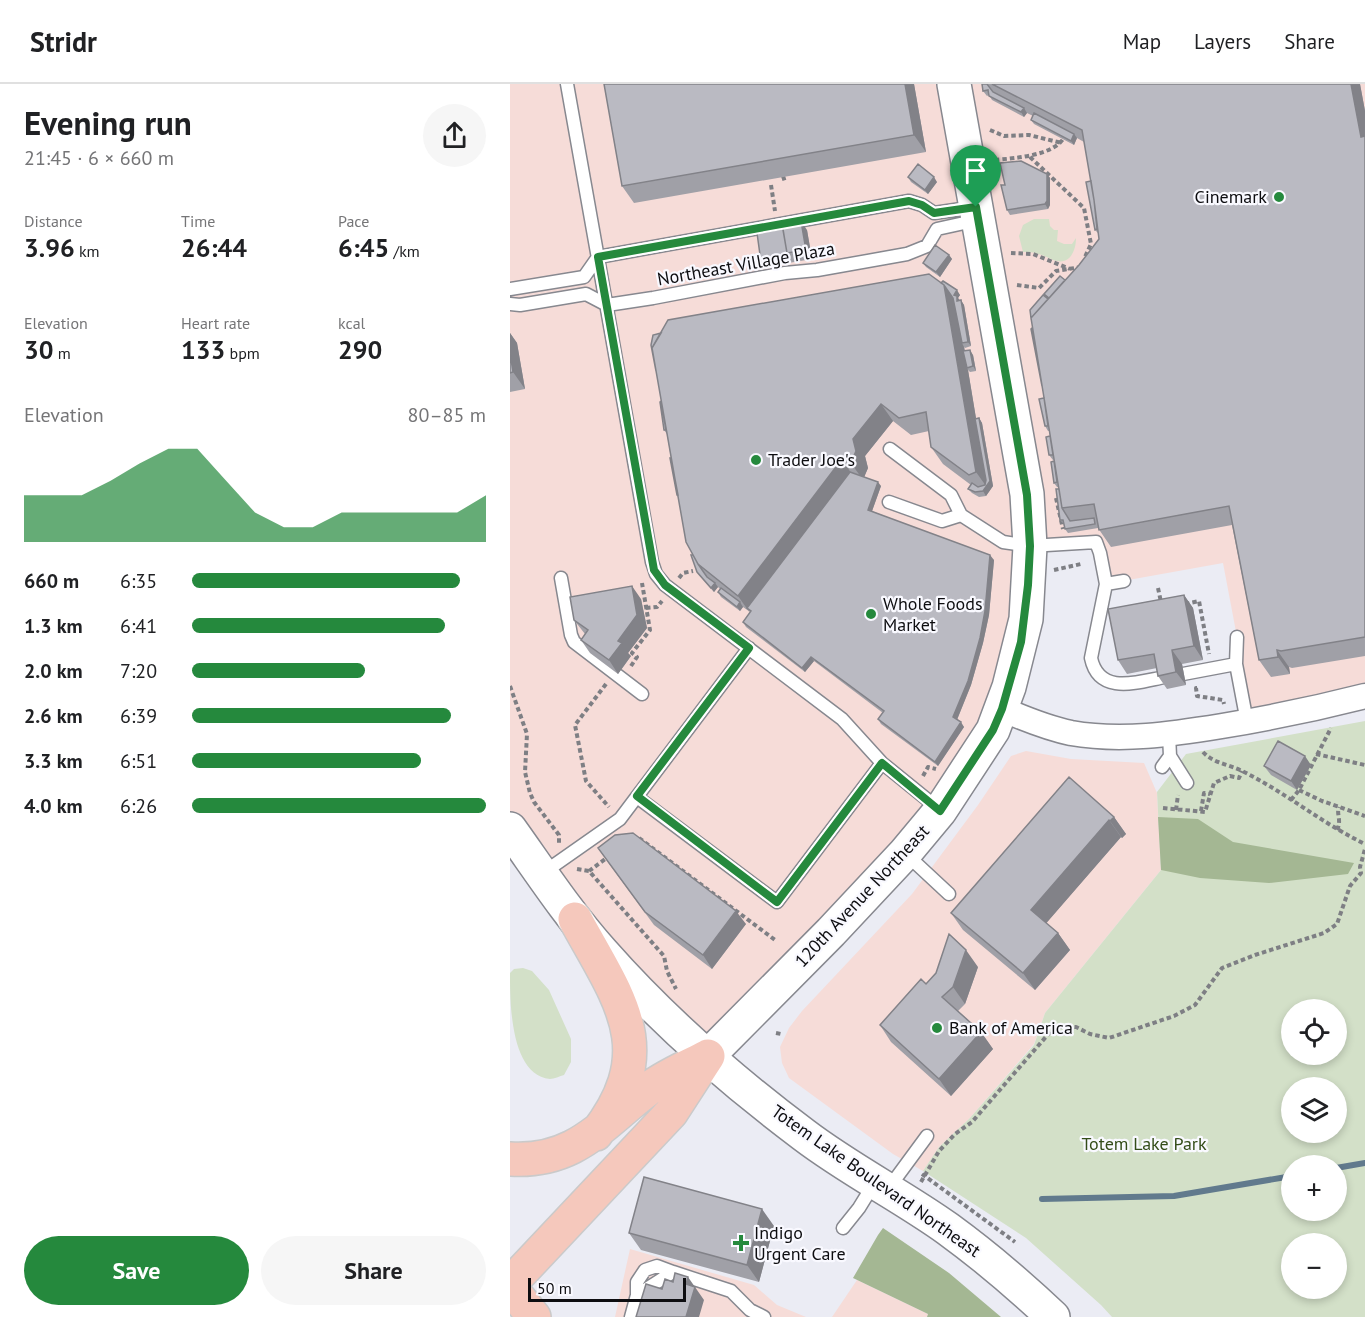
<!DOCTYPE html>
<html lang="en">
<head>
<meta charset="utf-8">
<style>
	body { margin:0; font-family:"PT Sans",sans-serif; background:#f6f6f6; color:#202124; height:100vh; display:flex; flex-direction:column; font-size:22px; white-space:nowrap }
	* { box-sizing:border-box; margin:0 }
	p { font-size:20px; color:#757577 }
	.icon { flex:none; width:33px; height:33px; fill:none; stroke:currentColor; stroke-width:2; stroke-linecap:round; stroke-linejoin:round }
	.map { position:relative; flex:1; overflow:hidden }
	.side { display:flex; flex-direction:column; background:#fff; width:510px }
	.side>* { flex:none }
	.tools { position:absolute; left:771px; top:915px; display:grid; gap:12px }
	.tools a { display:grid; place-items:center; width:66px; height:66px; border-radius:50%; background:#fff; box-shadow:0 3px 9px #0003; font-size:30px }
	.scale { position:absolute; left:18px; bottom:15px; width:158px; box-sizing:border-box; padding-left:6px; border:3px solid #0d0d10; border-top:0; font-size:16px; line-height:21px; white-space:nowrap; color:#0d0d10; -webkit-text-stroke:4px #f9f9ff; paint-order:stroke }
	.pin { position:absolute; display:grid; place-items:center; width:51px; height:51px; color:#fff; margin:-62px -26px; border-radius:50% 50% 50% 0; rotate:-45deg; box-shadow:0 0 6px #0007 }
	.pin .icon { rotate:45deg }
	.round { display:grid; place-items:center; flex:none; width:63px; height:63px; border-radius:32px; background:#f6f6f6 }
	.summary { display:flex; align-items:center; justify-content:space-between; height:102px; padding:0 24px }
	h1 { font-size:33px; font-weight:800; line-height:45px }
	.figures { display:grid; grid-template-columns:repeat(3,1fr); gap:9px; height:102px; padding:6px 24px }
	.figures div { display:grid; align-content:center }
	.figures b { font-size:26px; font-weight:800 }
	.figures small { font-size:16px; font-weight:400 }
	.figures p { font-size:16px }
	.chart { height:168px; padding:12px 24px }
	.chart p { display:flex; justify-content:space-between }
	.chart svg { width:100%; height:108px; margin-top:6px; fill:#25893d; opacity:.7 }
	.primary-button { display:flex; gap:12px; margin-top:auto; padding:12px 24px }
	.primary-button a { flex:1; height:69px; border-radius:36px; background:#25893d; color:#fff; font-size:24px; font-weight:800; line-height:69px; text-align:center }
	.primary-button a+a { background:#f6f6f6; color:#202124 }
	ul { padding:0 24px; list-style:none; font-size:20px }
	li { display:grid; grid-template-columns:96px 72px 1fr; align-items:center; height:45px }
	li i { height:15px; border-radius:8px; background:#25893d }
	header { display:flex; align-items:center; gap:36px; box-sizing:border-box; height:84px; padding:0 30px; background:#fff; border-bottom:2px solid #e0e0e0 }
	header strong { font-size:28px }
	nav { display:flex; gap:33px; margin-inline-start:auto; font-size:21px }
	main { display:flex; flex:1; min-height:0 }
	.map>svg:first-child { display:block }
	.commercial { fill:#f6dcd8 }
	.green { fill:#d3e0c8; fill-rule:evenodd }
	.forest { fill:#a4b793 }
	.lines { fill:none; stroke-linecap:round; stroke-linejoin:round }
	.stream { stroke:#617a8d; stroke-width:6 }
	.lane-casing { stroke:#87888f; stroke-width:15 }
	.street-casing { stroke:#87888f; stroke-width:27 }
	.secondary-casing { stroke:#87888f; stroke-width:36 }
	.highway-casing { stroke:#cacaca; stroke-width:36 }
	.path { stroke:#7e7f84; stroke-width:4; stroke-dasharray:4.5 3; stroke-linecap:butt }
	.lane { stroke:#fff; stroke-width:12 }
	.street { stroke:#fff; stroke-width:24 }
	.secondary { stroke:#fff; stroke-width:33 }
	.highway { stroke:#f5c8bc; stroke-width:33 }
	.wall { fill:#a0a0a7 }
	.shaded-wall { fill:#828288 }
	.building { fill:#babac2; stroke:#828288; stroke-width:1.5 }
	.route-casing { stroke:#fff; stroke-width:12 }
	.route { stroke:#25893d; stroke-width:8 }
	.poi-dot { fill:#25893d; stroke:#f9f9ff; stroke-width:2 }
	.labels { text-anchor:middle; stroke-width:4.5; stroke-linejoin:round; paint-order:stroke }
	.poi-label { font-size:18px; fill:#0d0d10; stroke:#f9f9ff; text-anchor:start }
	.street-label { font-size:18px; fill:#0d0d10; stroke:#f9f9ff }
	.park-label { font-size:18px; fill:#344d19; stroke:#f9f9ff }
</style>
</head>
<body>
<header>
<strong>Stridr</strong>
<nav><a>Map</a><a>Layers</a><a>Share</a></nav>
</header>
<main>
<section class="side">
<div class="summary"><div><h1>Evening run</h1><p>21:45 · 6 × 660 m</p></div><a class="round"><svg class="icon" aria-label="share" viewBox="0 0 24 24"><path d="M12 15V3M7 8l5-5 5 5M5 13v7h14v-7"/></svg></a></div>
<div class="figures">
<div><p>Distance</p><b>3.96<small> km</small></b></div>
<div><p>Time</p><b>26:44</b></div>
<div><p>Pace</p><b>6:45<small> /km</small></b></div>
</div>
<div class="figures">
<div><p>Elevation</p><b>30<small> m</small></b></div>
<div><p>Heart rate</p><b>133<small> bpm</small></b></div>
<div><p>kcal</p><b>290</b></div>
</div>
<div class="chart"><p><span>Elevation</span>80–85 m</p>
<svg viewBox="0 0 160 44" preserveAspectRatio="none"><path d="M0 44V25L10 25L20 25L30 19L40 12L50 6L60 6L70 19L80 32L90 38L100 38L110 32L120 32L130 32L140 32L150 32L160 25V44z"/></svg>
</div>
<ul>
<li><b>660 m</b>6:35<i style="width:91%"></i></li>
<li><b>1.3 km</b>6:41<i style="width:86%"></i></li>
<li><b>2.0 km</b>7:20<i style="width:59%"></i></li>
<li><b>2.6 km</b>6:39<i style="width:88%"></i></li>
<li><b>3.3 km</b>6:51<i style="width:78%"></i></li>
<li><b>4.0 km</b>6:26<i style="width:100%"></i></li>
</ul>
<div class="primary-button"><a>Save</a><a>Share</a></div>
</section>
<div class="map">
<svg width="855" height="1233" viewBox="0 0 855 1233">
	<rect width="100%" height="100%" fill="#ebecf4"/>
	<path class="commercial" d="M0,0H855V612L737,638L727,553L713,479L596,500L585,458L520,462L483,646L198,972L0,745Z
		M516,667L561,675L634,679L647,709L651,786L535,929L524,960L459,1035L429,1063L413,1087L383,1070L279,994L272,979L270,963L279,944L292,927L402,810L468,721L501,672Z
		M120,1165L244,1201L267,1221L296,1233H105Z
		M347,1196L418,1230L417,1233H322Z"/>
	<path class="green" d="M524,135H539L540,142L544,146H548L547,157L554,160H562L566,154C566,165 561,180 547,177C541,176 535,171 528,170C524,168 518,168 513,168L509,152L513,141Z
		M855,637V1233H602L591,1221L516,1154L413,1087L429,1063L459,1035L524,961L535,929L651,786L647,708L676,670ZM782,926H826V970H782ZM782,1004H826V1048H782ZM782,1082H826V1126H782ZM782,1160H826V1204H782Z
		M13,884L22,887L39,906L61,955V978L54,991C50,992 44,995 40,995C0,991 0,918 0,889L4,885Z"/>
	<path class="forest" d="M648,733L688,735L723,758L844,779L838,790L759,799L690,794L651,786Z
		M373,1144L439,1189L491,1233H417L418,1230L343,1194L368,1151Z"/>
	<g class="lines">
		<path class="stream" d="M826,1084L855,1079
			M532,1115L664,1112L782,1092"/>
		<g class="lane-casing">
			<path id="lane" d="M57,0L142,478L146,490L155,501L332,635L372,679L430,726
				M0,205L74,193L88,173L399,117L412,121L424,129L465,123
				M0,220L10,221L76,210L97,221L143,214L275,189L307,186L397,170L417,162L427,145L468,136
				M380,365L441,411L451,431L493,458L520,462L586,458L590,469L596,500L581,574C589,612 628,598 655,593
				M379,418L432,437L451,431
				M51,494L61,551L64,558L132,610
				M596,500L614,497
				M727,553L726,580L737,638
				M673,590L726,580
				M660,672L677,699
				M652,683L660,672L659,651
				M127,713L267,818L372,679
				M396,770L439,810
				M33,789L110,735L239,564
				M378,1105L417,1052
				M333,1144L349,1124L365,1098
				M127,1211V1198L135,1186L147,1182L163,1188
				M121,1233L127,1211L163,1188L221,1207L240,1226L254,1233"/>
		</g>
		<g class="street-casing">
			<path id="street" d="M492,625C515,635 537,644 561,649C612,658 662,650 712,642C760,634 808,624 855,612"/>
		</g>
		<g class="secondary-casing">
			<path id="secondary" d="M0,745C30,787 58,830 92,868C152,936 222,997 294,1051C340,1086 392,1112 438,1145C475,1172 510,1202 543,1233
				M198,972L321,848L395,769L430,727L483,646L499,603L516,535L520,462L517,410L444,0"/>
		</g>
		<g class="highway-casing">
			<path id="highway" d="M65,835C108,914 152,965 86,1050
				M0,1075C65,1079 91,1041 137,1006C153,993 175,984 194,974
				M0,1200L161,1029L198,972
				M0,1203L24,1233"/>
		</g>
		<path class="path" d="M480,46L494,52L519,51L552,59
			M520,73L574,124L581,160L574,175
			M485,76C505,74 545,72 555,52
			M273,92L275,98
			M261,101L265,127
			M501,169L523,170L560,185
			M507,201L529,204L546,187L571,183
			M546,414L553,445
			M544,486L571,480
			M169,494L173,489L183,487
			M648,504L651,518
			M675,520L689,517L699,570
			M136,524L147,523L152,517
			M121,582L127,573L122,569L140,546L132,499
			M96,600L65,641L76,697L99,723
			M0,602L17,650L15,688L20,709L24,718L49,751V759
			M687,604H686L687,612L713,616L714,620
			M693,668C703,679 717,680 730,686C774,707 811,739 855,760
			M806,670L855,681
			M413,692L418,683L426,685
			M789,706L812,717L855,732
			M781,716L789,706L821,644
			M653,724L695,728L704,699L720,692L729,694L732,687
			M666,726L668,711
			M691,727L694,709L700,710
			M827,746C832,736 826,730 829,723
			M129,754L265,856
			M67,785L79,787L154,872L157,887L166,905
			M79,787L98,773
			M266,949L271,950
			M412,1090L505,1158
			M411,1098L429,1067L445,1050L462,1038L541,947L553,942L566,943L580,950L599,954L664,932L685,921L712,884L745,871L814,849L827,840L840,802L851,789L850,783L855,765"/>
		<use href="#lane" class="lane"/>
		<use href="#street" class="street"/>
		<use href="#secondary" class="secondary"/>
		<use href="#highway" class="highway"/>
	</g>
	<path class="wall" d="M94,0H404L416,68L124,119L112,102Z
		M472,0H850L855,27V572L782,584L779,583L780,590L761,593L749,576L722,441L601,463L588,444L558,449L555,445L554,440L550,436L548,403H547L544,399V376H543L539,371L540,352L539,347H538L535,342L534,314L537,214L534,210L555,196L569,181L589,155L588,149L585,146L581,97L574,58L567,54L564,61L524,40L521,36L523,32L517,29L514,33L482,16L479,11L477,12L473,7Z
		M537,90L540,94V121L538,125L500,131L497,126Z
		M398,93L427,98L418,110L401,98Z
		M273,145L297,146L302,175L255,183L251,178Z
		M439,171L442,175L430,193L416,183L413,179Z
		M431,199L450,211L448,214L454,221L461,262L455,264L454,263L455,267L463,271L466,287L460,288L458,286L466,335L469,334L472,339L483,402L476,412L469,413L462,409L458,405L461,401L433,380L421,363L419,347L401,351L383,337L355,372L358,384L354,393L371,402L362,427L484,476L479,531L473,559L461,601L447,636L454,643L428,682L371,640L368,635L373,629L304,577L295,588L236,543L233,538L240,528L233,523L230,527L211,513L208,508L210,505L208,503L204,508L190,492L187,488L168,413L167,411L157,350L154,346Z
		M0,249L7,259L15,305L0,308Z
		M674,511L683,524L693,576L672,580L676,601L657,605L648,592L647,584L617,590L608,576Z
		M131,515L137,544L118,569L121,572L108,590L80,569L71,556L75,550L64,536Z
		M801,681L787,706L761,691L754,682Z
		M604,733L616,750L612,754L611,753L536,839L548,849L560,866L525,906L453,846L441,829Z
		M97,777L236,840L202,885L144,841Z
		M468,883L455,920L448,927L471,948L483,965L441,1012L381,958L370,941L416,900Z
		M264,1142L249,1198L131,1166L119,1149Z"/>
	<path class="shaded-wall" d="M395,0H404L416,68L404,51Z
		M841,0H850L855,27V58L851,53Z
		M514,24L517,29L514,33L511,28Z
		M564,50L567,54L564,61L561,57Z
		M537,90L540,94V121L538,125L535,120Z
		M424,93L427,98L418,110L415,106Z
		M291,137L297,146L302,175L296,166Z
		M439,171L442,175L430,193L426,188Z
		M434,201L446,218L452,259L454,263L458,284H457L458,286L477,400L469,334L472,339L483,402L476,412L473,407L476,402L466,388Z
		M447,206L450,211L448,214L450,217V221L444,211Z
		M451,216L454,221L461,262L458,258Z
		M0,249L7,259L15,305L3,288L0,269Z
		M460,266L463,271L466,287L463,282Z
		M371,320L383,337L355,372L358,384L353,396L341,379L343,355Z
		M332,375L343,392L237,524L240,529L228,512Z
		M368,398L371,402L361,430L358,426Z
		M480,471L484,476L479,531L473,559L461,601L446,638L443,633Z
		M205,499L208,503L204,508L201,504Z
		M122,502L131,515L137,544L118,569L121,572L108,590L99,576L108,557Z
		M674,511L683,524L693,576L684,562Z
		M230,518L233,523L230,527L227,523Z
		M662,566L672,580L676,601L666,588Z
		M767,566L779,583L780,590L768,573Z
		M301,573L304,577L295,588L292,584Z
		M451,638L454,643L428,682L425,678Z
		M795,672L801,681L787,706L781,697Z
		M604,733L616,750L612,754L600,737Z
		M599,736L611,753L533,843L521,826Z
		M226,827L236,840L202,885L193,871Z
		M548,849L560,866L525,906L513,889Z
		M456,866L468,883L455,920L443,903Z
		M471,948L483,965L441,1012L429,995Z
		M252,1125L264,1142L249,1198L237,1181Z
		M178,1193L194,1216L189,1233H176V1200Z"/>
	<path class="building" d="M94,0H395L404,51L112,102Z
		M472,0H477L483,8L514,24L511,28L479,12L478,6L473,7Z
		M482,0H841L851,53L855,52V553L771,567L767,566L768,573L749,576L719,422L589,446L584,420L552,424L521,234L569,181L589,155L584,116L572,46Z
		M524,29L564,50L561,57L521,36Z
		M511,77L537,90V117L535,120L497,126L491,101H495L490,79Z
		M408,80L424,93L415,106L398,93Z
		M581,97L584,116L587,145L585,146L576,98Z
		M291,137L296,166L277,169L272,140Z
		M273,145L277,169L280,174L251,178L247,149Z
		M425,161L439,171L426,188L413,179Z
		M419,190L434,201L466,388L459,391L421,363L416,328L389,334L371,320L343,355L346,367L341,379L332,375L228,512L188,480L176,458L142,264L158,236Z
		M550,192L555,196L539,214L534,210Z
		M433,197L447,206L444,211L447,212V217L451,216L458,258L452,259L443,214L434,201L431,199Z
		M533,211L538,215L521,234L520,226Z
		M522,244L532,302L521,245Z
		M151,249L142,264L146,287L141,261L143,251Z
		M460,266L463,282L457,284L453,267Z
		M0,269L3,288L0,289Z
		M534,314L538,342H535L529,315Z
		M151,317L156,346H154L150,318Z
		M469,334L480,397L473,407L465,408L458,405L462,399L468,403L475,401L476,396L465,335Z
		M540,352L543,371H539L536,353Z
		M160,374H161L168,411H167Z
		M544,377L547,398L544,399L541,378Z
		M340,388L368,398L358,426L480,471L475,527L470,554L458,597L443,633L451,638L425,678L368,635L374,627L301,573L292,584L233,538L241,527L237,524Z
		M546,405H549L552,424L560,437L584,434L585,440L555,445L553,436H550Z
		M181,471H183L188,480L197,493L205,499L201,504L187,488Z
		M122,502L127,531L108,557L112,559L99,576L71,556L78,546L64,536L60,513Z
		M211,504L230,518L227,523L208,508Z
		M674,511L684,562L662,566L666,588L648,592L644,570L608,576L598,525Z
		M768,657L795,672L781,697L754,682Z
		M559,693L604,733L600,737L599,736L521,826L548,849L513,889L441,829Z
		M123,749L226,827L193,871L135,828L88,764L105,751Z
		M439,850L456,866L443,903L432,913L471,948L429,995L370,941L411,895L416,900L426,889Z
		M134,1093L252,1125L237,1181L119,1149Z
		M165,1189L178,1193L176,1200L185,1203L176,1233H126L136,1200L152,1205L155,1195L163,1198Z"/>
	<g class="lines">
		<g class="route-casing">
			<path id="route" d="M399,117L412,121L424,129L466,123L517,411L520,462L518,501L511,558L492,625L483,646L430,727L372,679L267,818L127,712L239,564L155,501L144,486L88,173Z"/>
		</g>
		<use href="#route" class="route"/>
	</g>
	<g class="poi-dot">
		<circle cx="769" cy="113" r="6"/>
		<circle cx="246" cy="376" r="6"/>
		<circle cx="361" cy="530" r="6"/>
		<circle cx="427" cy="944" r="6"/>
		<path d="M228 1150h6v6h6v6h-6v6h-6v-6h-6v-6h6z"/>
	</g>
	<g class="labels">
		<g class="poi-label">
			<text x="757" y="119" text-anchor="end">Cinemark</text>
			<text x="258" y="382">Trader Joe's</text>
			<text x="373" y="526">Whole Foods<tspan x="373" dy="21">Market</tspan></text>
			<text x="439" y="950">Bank of America</text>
			<text x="244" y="1155">Indigo<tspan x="244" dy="21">Urgent Care</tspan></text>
		</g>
		<g class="street-label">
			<text transform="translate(236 180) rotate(-10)" y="6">Northeast Village Plaza</text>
			<text transform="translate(352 812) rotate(-47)" y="6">120th Avenue Northeast</text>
			<text transform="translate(366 1097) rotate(35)" y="6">Totem Lake Boulevard Northeast</text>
		</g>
		<g class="park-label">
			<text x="634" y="1066">Totem Lake Park</text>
		</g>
	</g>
</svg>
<div class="tools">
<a><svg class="icon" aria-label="locate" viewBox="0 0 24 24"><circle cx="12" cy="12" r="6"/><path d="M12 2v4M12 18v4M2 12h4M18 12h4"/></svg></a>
<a><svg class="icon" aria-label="layers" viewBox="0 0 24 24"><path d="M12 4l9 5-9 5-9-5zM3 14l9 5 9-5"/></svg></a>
<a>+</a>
<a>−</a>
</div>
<div class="scale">50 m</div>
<div class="pin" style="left:466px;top:123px;background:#1e9e55"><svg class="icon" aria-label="arrive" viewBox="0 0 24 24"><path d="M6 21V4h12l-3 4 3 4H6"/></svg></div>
</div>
</main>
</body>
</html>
